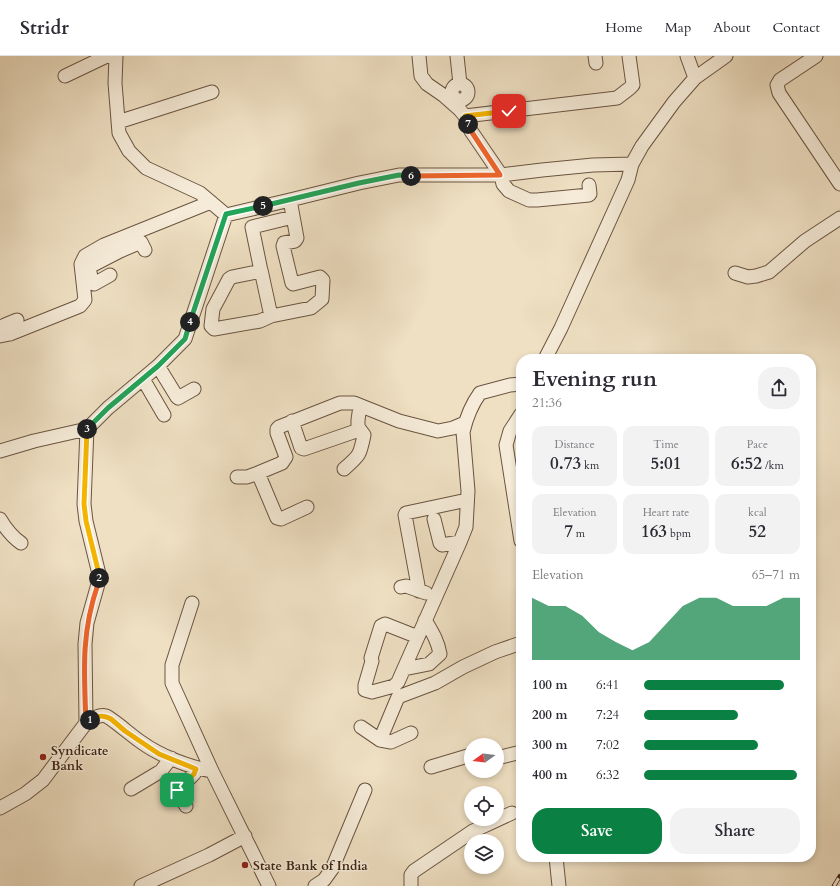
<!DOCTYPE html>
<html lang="en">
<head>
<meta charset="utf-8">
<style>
	body { margin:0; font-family:Cardo,serif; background:#f2f2f3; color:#2b2b33; height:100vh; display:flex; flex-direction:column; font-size:15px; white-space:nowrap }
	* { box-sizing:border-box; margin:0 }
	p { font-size:13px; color:#7c7c81 }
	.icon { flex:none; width:22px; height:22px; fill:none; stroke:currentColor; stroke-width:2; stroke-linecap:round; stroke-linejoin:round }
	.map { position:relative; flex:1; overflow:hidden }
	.side { position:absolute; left:516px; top:298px; width:300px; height:508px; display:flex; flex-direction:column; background:#fff; border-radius:16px; box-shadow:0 2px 6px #0003 }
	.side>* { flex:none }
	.needle { width:26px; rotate:255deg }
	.buttons { position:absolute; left:464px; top:682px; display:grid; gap:8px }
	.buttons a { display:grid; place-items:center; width:40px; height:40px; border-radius:50%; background:#fff; box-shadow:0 2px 6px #0003; font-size:20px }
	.pin { position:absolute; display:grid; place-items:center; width:34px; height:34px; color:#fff; margin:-17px; border-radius:8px; box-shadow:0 2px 6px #0006 }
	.km { position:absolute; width:20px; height:20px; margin:-10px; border-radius:50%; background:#222; color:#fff; font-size:11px; line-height:20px; text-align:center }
	.round { display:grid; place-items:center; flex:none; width:42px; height:42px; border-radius:16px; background:#f2f2f3 }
	.headline { display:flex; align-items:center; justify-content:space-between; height:68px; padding:0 16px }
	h1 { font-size:22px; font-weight:800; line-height:30px }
	.metrics { display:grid; grid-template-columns:repeat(3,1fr); gap:6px; height:68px; padding:4px 16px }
	.metrics div { display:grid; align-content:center; border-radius:10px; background:#f2f2f3; text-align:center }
	.metrics b { font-size:17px; font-weight:800 }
	.metrics small { font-size:11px; font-weight:400 }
	.metrics p { font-size:11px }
	.chart { height:112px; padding:8px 16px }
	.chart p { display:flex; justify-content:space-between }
	.chart svg { width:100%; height:72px; margin-top:4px; fill:#0b8043; opacity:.7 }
	.action { display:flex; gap:8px; margin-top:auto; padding:8px 16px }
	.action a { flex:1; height:46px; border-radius:16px; background:#0b8043; color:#fff; font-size:16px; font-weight:800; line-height:46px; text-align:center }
	.action a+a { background:#f2f2f3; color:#2b2b33 }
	ul { padding:0 16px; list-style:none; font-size:13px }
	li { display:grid; grid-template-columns:64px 48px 1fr; align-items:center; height:30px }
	li i { height:10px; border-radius:5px; background:#0b8043 }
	header { display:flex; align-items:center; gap:24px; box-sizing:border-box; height:56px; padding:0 20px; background:#fff; border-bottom:1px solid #e1e1e2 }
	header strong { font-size:19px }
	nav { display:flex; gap:22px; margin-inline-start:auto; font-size:14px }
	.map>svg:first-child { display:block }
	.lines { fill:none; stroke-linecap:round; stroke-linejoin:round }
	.minor-casing { stroke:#6a5441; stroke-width:15 }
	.minor { stroke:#f5ebd8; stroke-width:13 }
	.rail-casing { stroke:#3d2516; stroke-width:4.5 }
	.rail { stroke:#f5ebd8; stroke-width:3; stroke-dasharray:9; stroke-linecap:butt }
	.split-1-casing { stroke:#fff; stroke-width:8 }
	.split-2-casing { stroke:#fff; stroke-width:8 }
	.split-3-casing { stroke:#fff; stroke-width:8 }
	.split-4-casing { stroke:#fff; stroke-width:8 }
	.split-5-casing { stroke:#fff; stroke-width:8 }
	.split-6-casing { stroke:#fff; stroke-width:8 }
	.split-7-casing { stroke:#fff; stroke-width:8 }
	.split-8-casing { stroke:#fff; stroke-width:8 }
	.split-1 { stroke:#f5b400; stroke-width:5 }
	.split-2 { stroke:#f0652b; stroke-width:5 }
	.split-3 { stroke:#f5b400; stroke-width:5 }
	.split-4 { stroke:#22a559; stroke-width:5 }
	.split-5 { stroke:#22a559; stroke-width:5 }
	.split-6 { stroke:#22a559; stroke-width:5 }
	.split-7 { stroke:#f0652b; stroke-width:5 }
	.split-8 { stroke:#f5b400; stroke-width:5 }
	.poi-dot { fill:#8f2418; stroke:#f5ebd8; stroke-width:1.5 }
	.labels { text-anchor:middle; stroke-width:3; stroke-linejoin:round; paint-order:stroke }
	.poi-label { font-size:13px; font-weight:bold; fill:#3d2516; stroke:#f5ebd8; text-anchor:start }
</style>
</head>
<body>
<header>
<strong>Stridr</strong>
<nav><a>Home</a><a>Map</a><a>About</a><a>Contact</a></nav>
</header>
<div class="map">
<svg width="840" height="830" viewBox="0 0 840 830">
	<rect width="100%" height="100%" fill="#efe0c3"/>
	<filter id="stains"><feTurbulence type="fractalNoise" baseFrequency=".005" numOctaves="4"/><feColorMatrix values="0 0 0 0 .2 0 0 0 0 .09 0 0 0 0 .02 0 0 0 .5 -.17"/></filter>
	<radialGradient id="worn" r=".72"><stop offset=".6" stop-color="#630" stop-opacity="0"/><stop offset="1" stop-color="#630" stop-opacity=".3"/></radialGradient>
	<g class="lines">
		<g class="minor-casing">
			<path id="minor" d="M116,0L115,27L119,77L129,95L146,112L200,137L226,159L290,144L359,127L399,119H501L542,114L593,109L632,108
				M419,0L421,20L427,28L443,39L460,54L465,60L471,75L501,119L503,128L509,135L529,144H537L589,139L590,138L589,129
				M457,0L460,28
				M595,0L596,7
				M687,0L695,22
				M816,0L780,24L777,29L779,37L840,128
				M65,20L107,0
				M452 36a8 8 0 1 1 16 0a8 8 0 1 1-16 0Z
				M465,60L617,42L630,32L633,29L629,0
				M118,66L212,36
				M290,144L297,182L295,185L284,187L283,190L292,227L293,228L320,221L323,224L322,243L311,252L271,260L260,265L214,273L211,270L213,253L229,223L232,221L261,215L252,171L293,161
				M117,188L120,195L141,186L145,194
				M261,214L271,260
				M735,217L748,221L756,220L769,216L805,185L840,162
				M110,219L94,228L92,227L89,211L120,195
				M5,269L17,264
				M0,271L5,269L10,278
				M0,280L10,278L80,250L85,244L81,208L85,200L104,189L211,146
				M545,303L561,272L628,124L632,108L642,90L674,46L695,22L726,0
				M158,310L177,341L178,342L194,333
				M143,323L164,359
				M521,358L510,375L506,389L521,485
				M292,365L301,392L304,393L359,374
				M0,395L34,385L87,373L108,352L158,310L185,283L226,159
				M344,413C360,399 360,399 364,379L358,371V364L360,350
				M258,417L277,462L281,463L307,451
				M237,421H247L258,417L282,407L286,401L277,377V373L279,371L340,347H354L399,365L438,375L453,372L465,367
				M0,463C6,473 11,480 21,487
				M434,463L440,487L442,489L460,486
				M401,531L406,530L426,537
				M419,535L405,459L406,457L467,444
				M192,547L172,609V627L212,715L269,830
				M418,581L385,568L381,570L371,602L372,605L365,629V634L372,636L394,630L398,626L460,486L466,471L468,435L463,376C466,363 472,348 480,337L510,329L521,328
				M404,613L429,608L440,598C438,585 432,576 425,564
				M86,667L85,588L87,567L98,528L99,518L86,465L84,448L87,373
				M361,671L380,684
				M411,677L391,686L380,684L398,641L435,627L463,611L495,596L521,587
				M497,702L521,696
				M431,711L471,699
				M131,733L161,715L171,702
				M186,750L177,734L178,731L189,723L194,718L196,713
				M0,752L25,738L43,724L86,667C92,663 99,658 106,660C113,663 133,681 141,686C160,700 189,711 212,715
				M556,801L559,830
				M141,830L209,799L245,780
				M315,830L324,824L332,813L365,734
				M411,830V819L414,815L473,775L512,757"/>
		</g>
		<use href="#minor" class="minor"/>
		<g class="rail-casing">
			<path id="rail" d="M834,830L840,820"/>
		</g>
		<use href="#rail" class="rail"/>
	</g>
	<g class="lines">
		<g class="split-1-casing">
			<path id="split-1" d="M90,664C98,659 104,659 111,663L125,675L159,698L196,713L194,718L189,723L178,731L177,734"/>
		</g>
		<g class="split-2-casing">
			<path id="split-2" d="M90,664L86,667C84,616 81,577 98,528L99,522"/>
		</g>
		<g class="split-3-casing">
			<path id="split-3" d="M87,373L84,448L86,465L99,518V522"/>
		</g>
		<g class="split-4-casing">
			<path id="split-4" d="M87,373L108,352L158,310L185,283L190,266"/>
		</g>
		<g class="split-5-casing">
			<path id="split-5" d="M190,266L226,158L263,150"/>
		</g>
		<g class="split-6-casing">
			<path id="split-6" d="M263,150L359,127L399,119L411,120"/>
		</g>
		<g class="split-7-casing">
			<path id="split-7" d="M411,120L500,119L471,75L468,68"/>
		</g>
		<g class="split-8-casing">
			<path id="split-8" d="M468,68L465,60L509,55"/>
		</g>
		<use href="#split-1" class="split-1"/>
		<use href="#split-2" class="split-2"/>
		<use href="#split-3" class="split-3"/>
		<use href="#split-4" class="split-4"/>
		<use href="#split-5" class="split-5"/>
		<use href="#split-6" class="split-6"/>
		<use href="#split-7" class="split-7"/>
		<use href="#split-8" class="split-8"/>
	</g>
	<g class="poi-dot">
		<circle cx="43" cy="701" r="4"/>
		<circle cx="245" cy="809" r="4"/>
	</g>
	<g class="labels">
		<g class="poi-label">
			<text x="51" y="699">Syndicate<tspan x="51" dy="15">Bank</tspan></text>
			<text x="253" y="814">State Bank of India</text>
		</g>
	</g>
	<rect width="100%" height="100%" filter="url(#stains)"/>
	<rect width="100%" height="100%" fill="url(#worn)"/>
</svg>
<div class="buttons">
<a><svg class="needle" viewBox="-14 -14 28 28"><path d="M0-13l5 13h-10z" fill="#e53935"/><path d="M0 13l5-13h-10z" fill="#7c7c81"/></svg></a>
<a><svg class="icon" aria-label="locate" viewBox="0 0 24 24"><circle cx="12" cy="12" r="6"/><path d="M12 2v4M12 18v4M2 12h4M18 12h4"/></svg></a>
<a><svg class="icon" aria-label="layers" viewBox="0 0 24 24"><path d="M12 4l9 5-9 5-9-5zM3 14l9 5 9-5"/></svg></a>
</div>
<div class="pin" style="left:177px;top:734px;background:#1e9e55"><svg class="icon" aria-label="arrive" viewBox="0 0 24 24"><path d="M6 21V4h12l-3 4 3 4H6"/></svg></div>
<div class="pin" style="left:509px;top:55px;background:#d93025"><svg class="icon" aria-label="check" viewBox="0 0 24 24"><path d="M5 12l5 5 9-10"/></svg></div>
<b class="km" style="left:90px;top:664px">1</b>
<b class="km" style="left:99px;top:522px">2</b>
<b class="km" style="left:87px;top:373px">3</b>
<b class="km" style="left:190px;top:266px">4</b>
<b class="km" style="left:263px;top:150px">5</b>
<b class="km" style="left:411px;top:120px">6</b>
<b class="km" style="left:468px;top:68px">7</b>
<section class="side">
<div class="headline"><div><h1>Evening run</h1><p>21:36</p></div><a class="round"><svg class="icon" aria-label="share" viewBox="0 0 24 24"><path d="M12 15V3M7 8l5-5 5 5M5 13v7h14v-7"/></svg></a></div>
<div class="metrics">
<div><p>Distance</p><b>0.73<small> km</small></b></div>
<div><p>Time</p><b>5:01</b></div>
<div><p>Pace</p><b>6:52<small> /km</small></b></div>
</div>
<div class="metrics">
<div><p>Elevation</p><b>7<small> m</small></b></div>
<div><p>Heart rate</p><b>163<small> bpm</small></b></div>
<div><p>kcal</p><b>52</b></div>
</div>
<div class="chart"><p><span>Elevation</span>65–71 m</p>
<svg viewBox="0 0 160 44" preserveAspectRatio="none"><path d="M0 44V6L10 11L20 11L30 17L40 27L50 33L60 38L70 33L80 22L90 11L100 6L110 6L120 11L130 11L140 11L150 6L160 6V44z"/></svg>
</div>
<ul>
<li><b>100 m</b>6:41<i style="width:90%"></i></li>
<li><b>200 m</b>7:24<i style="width:60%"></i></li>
<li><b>300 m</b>7:02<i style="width:73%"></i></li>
<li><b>400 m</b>6:32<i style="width:98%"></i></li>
</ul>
<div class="action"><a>Save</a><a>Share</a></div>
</section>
</div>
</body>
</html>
